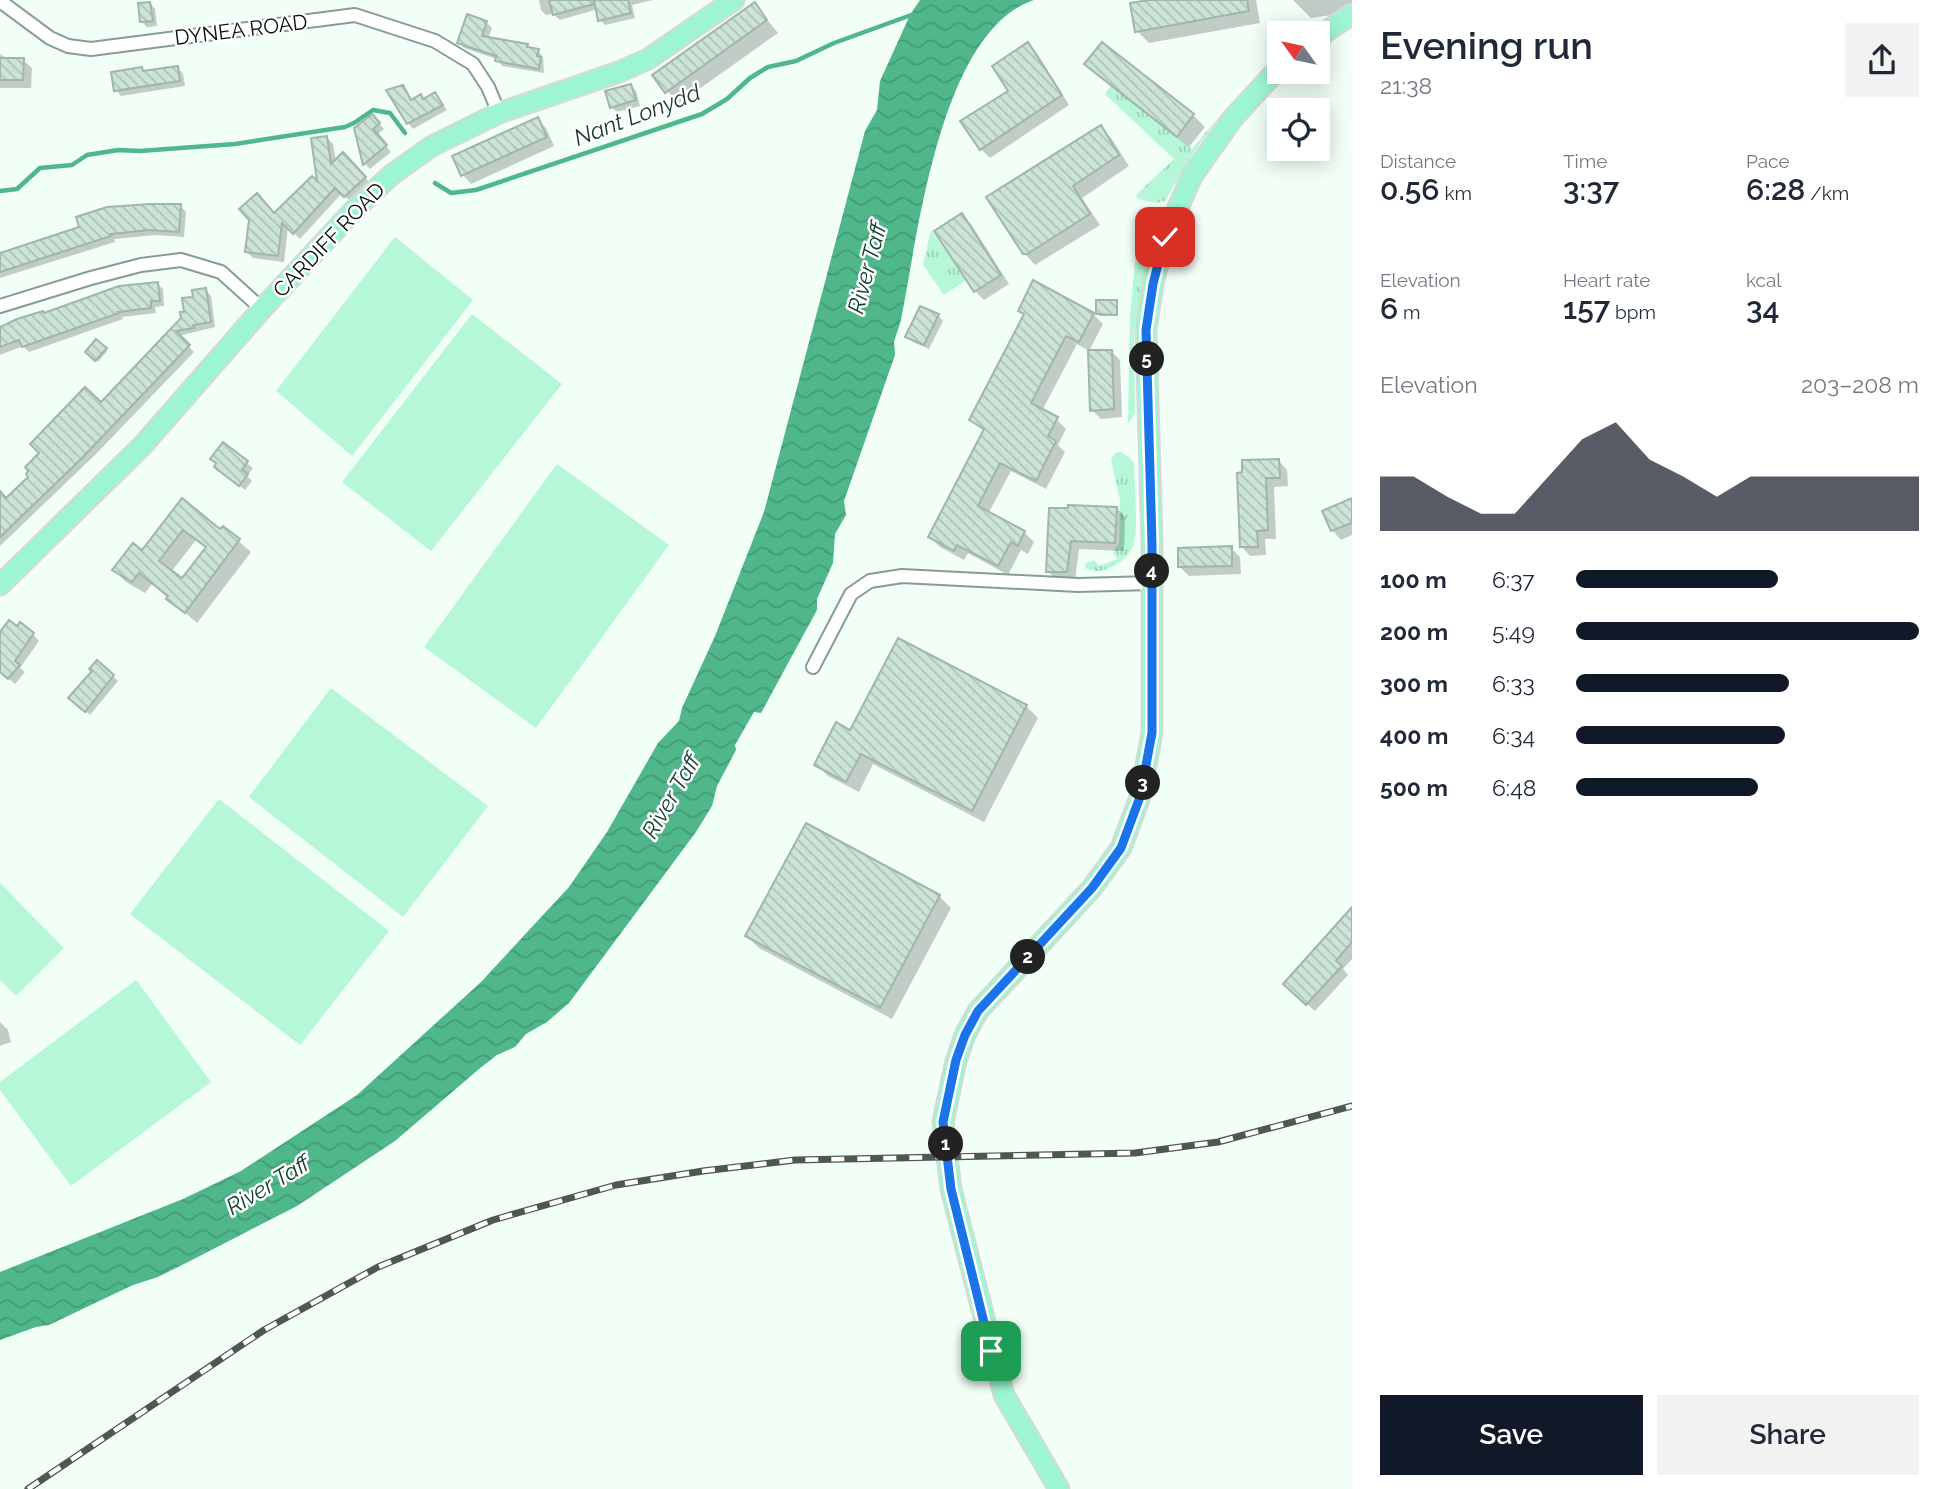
<!DOCTYPE html>
<html lang="en">
<head>
<meta charset="utf-8">
<style>
	body { margin:0; font-family:Raleway,sans-serif; background:#f2f2f3; color:#1f2937; height:100vh; display:flex; flex-direction:column; font-size:26px; white-space:nowrap }
	* { box-sizing:border-box; margin:0 }
	p { font-size:23px; color:#747a83 }
	.icon { flex:none; width:38px; height:38px; fill:none; stroke:currentColor; stroke-width:2; stroke-linecap:round; stroke-linejoin:round }
	.map { position:relative; flex:1; overflow:hidden }
	.sheet { display:flex; flex-direction:column; background:#fff; width:595px }
	.sheet>* { flex:none }
	.needle { width:46px; rotate:303deg }
	.tools { position:absolute; left:1267px; top:21px; display:grid; gap:14px }
	.tools a { display:grid; place-items:center; width:63px; height:63px; border-radius:0px; background:#fff; box-shadow:0 4px 18px #0003; font-size:35px }
	.pin { position:absolute; display:grid; place-items:center; width:60px; height:60px; color:#fff; margin:-30px; border-radius:14px; box-shadow:0 4px 10px #0006 }
	.km { position:absolute; width:35px; height:35px; margin:-18px; border-radius:50%; background:#222; color:#fff; font-size:19px; line-height:35px; text-align:center }
	.round { display:grid; place-items:center; flex:none; width:74px; height:74px; border-radius:0px; background:#f2f2f3 }
	.overview { display:flex; align-items:center; justify-content:space-between; height:119px; padding:0 28px }
	h1 { font-size:38px; font-weight:600; line-height:52px }
	.metrics { display:grid; grid-template-columns:repeat(3,1fr); gap:10px; height:119px; padding:7px 28px }
	.metrics div { display:grid; align-content:center }
	.metrics b { font-size:30px; font-weight:600 }
	.metrics small { font-size:19px; font-weight:400 }
	.metrics p { font-size:19px }
	.chart { height:196px; padding:14px 28px }
	.chart p { display:flex; justify-content:space-between }
	.chart svg { width:100%; height:126px; margin-top:7px; fill:#111827; opacity:.7 }
	.primary-button { display:flex; gap:14px; margin-top:auto; padding:14px 28px }
	.primary-button a { flex:1; height:80px; border-radius:0px; background:#111827; color:#fff; font-size:28px; font-weight:600; line-height:80px; text-align:center }
	.primary-button a+a { background:#f2f2f3; color:#1f2937 }
	ul { padding:0 28px; list-style:none; font-size:23px }
	li { display:grid; grid-template-columns:112px 84px 1fr; align-items:center; height:52px }
	li i { height:18px; border-radius:9px; background:#111827 }
	main { display:flex; flex:1; min-height:0 }
	.map>svg:first-child { display:block }
	.grass { fill:url(#grass-tufts) }
	.pitch { fill:#b5f7d6 }
	.water { fill:url(#water-waves) }
	.shadow { fill:#0003; fill-rule:evenodd }
	.lines { fill:none; stroke-linecap:round; stroke-linejoin:round }
	.stream { stroke:#4fb78a; stroke-width:4.5 }
	.building { fill:url(#building-back-hatch); stroke:#a0b6aa; stroke-width:2; fill-rule:evenodd }
	.minor-casing { stroke:#879d92; stroke-width:16 }
	.primary-casing { stroke:#d7d9d8; stroke-width:23 }
	.minor { stroke:#fff; stroke-width:12 }
	.primary { stroke:#9ef5d1; stroke-width:19 }
	.rail-casing { stroke:#4e5853; stroke-width:7 }
	.rail { stroke:#fff; stroke-width:4.5; stroke-dasharray:13; stroke-linecap:butt }
	.route-casing { stroke:#fff; stroke-width:14 }
	.route { stroke:#1a73e8; stroke-width:9 }
	.labels { text-anchor:middle; stroke-width:5; stroke-linejoin:round; paint-order:stroke }
	.street-label { font-size:21px; fill:#08100c; stroke:#fff }
	.water-label { font-size:23px; font-style:italic; fill:#133f2d; stroke:#fff }
</style>
</head>
<body>
<main>
<div class="map">
<svg width="1352" height="1489" viewBox="0 0 1352 1489">
	<defs>
		<pattern id="grass-tufts" width="24" height="20" patternUnits="userSpaceOnUse" patternTransform="scale(1.75)"><rect width="24" height="20" fill="#b5f7d6"/><path d="M3 7l-1-3M5 7V3M7 7l1-3M15 17l-1-3M17 17v-4M19 17l1-3" fill="none" stroke="#9ad3b6"/></pattern>
		<pattern id="water-waves" width="16" height="10" patternUnits="userSpaceOnUse" patternTransform="scale(1.75)"><rect width="16" height="10" fill="#4fb78a"/><path d="M0 5q4-4 8 0t8 0" fill="none" stroke="#439c76"/></pattern>
		<pattern id="building-back-hatch" width="6" height="6" patternUnits="userSpaceOnUse" patternTransform="scale(1.75)"><rect width="6" height="6" fill="#cce3d7"/><path d="M-1 5l2 2M0 0l6 6M5-1l2 2" fill="none" stroke="#aec2b7"/></pattern>
	</defs>
	<rect width="100%" height="100%" fill="#f1fff7"/>
	<path class="grass" d="M1111,85L1192,149L1221,114L1192,155L1165,201L1157,203L1138,199L1136,195L1174,159L1105,94Z
		M1148,215L1157,230L1148,256L1134,331L1135,413L1128,424L1130,317L1139,216Z
		M931,230L966,280L944,295L923,265Z
		M1121,452L1130,458L1134,464C1134,482 1139,531 1133,546C1129,556 1120,563 1110,568C1102,572 1093,572 1085,568V564L1094,560L1099,566L1117,559L1113,552L1119,543L1120,500L1111,460L1115,453Z"/>
	<path class="pitch" d="M395,237L473,300L352,456L276,391Z
		M472,314L562,384L431,551L342,482Z
		M557,464L669,545L536,728L424,647Z
		M331,688L488,806L403,917L249,797Z
		M219,799L389,931L300,1045L130,914Z
		M0,883L64,948L16,996L0,980Z
		M136,980L211,1082L71,1186L0,1090V1082Z"/>
	<path class="water" d="M920,0H1034C940,31 918,235 901,320L894,342L895,355L844,501L846,515L835,534L833,563L817,599V610L761,713L754,712L735,745L736,750L717,786L712,806L696,832L569,1003L547,1022L526,1034L515,1047L497,1055L479,1069L395,1141L297,1206L192,1260L158,1277L133,1285L49,1325L36,1327L0,1340V1272L183,1199L241,1171L357,1095L481,982L569,887L607,832L658,743L679,721L682,708L715,636L764,512L865,131L877,110L880,81L910,15Z"/>
	<path class="shadow" d="M539,0H653L632,5L635,18L605,25L600,20L598,9L560,20L553,14L546,15L541,10Z
		M1159,0H1256L1260,23L1149,43L1137,31Z
		M1293,0H1352V12L1311,18Z
		M150,3L155,9L157,26L147,27L142,22Z
		M754,4L778,33L678,104L655,75Z
		M486,22L492,28L488,39L527,46L531,50L538,51L543,57L544,73L502,66L497,59L464,48L459,42Z
		M1028,45L1037,53L1069,105L990,158L981,149L1011,91Z
		M0,54L9,60H23L32,68L31,88H0Z
		M1086,64L1193,115L1205,127L1189,147L1098,76Z
		M178,68L183,74L185,86L121,96L116,90L141,69L145,72Z
		M631,86L636,91L640,106L617,112L611,107Z
		M402,87L412,101L424,100L435,94L447,110L413,129L408,123Z
		M537,119L546,128L554,146L471,184L463,175Z
		M377,121L384,129L377,135L391,152L370,169L365,164L356,129Z
		M1100,127L1111,138L1129,166L1082,198L1100,225L1035,265L1024,253Z
		M327,138L333,144L336,162L343,155L371,184L351,202L342,193L300,239L288,227L284,262L253,258L247,252L275,215L319,185Z
		M180,206L186,212L184,237L156,235L114,239L115,242L0,278V255Z
		M962,216L971,224L1009,284L984,300L975,291Z
		M157,284L163,289L164,306L155,307L156,313L122,317L123,319L29,352L23,346L0,355V328Z
		M206,290L211,296L215,327L178,336L194,352L96,454L0,546V507L101,405L186,313L195,298Z
		M1116,302L1118,304V316H1100L1098,313Z
		M1020,310L1093,314L1103,324L1089,351L1077,344L1042,411L1056,419L1066,429L1058,445L1065,452L1046,489L1011,471L988,514L1024,532L1034,542L1028,554L1021,550L1008,575L968,553L964,560L940,547L930,537L985,432L971,420L1025,316Z
		M938,315L943,321L929,349L913,342L907,336Z
		M96,341L107,351L98,362L87,352Z
		M1111,351L1120,360L1122,417L1101,419L1092,410Z
		M223,445L253,468L247,476L252,481L245,490L221,472Z
		M1279,461L1287,470L1288,486L1274,487L1276,539H1265L1266,555L1250,556L1242,547L1239,474Z
		M1352,500V535L1341,540L1332,530L1324,512Z
		M182,501L221,531L223,528L251,552L197,623L152,584L145,593L126,582L114,570L142,553ZM196,540L207,549L183,581L171,572Z
		M1117,508L1125,517L1124,551L1079,549L1075,581L1056,580L1048,571L1050,509Z
		M1231,548L1240,557L1241,574L1189,576L1180,567Z
		M0,630L33,634L39,641L20,668L25,672L15,684L0,671Z
		M98,662L118,681L90,715L75,702Z
		M1026,706L1038,718L984,822L873,764L859,792L828,776L816,764L851,732Z
		M939,896L951,908L892,1019L759,948L747,936Z
		M1352,910V959L1343,969L1348,975L1315,1011L1293,992Z
		M0,1022L8,1030L11,1042L0,1046Z"/>
	<g class="lines">
		<path class="stream" d="M435,183L451,193L476,190L702,114L727,99L750,78L768,67L796,61L834,43L914,14
			M0,191L17,189L40,168L72,165L87,155L118,150L140,151L235,144L345,127L354,123L373,110L390,113L405,133"/>
	</g>
	<path class="building" d="M549,0H593L594,4L553,15Z
		M594,0H628L631,13L598,21Z
		M1149,0H1247L1249,11L1135,32L1130,3Z
		M150,2L153,21L140,22L138,3Z
		M755,2L767,20L665,93L652,75Z
		M467,14L487,21L482,36L528,44L527,47L539,49L537,56L541,57L539,69L495,61L496,56L457,43Z
		M1028,42L1062,95L980,150L960,121L1008,91L992,66Z
		M1102,42L1194,114L1177,137L1084,64Z
		M0,58H24L23,80H0Z
		M178,66L180,81L114,91L111,72L142,67L143,71Z
		M631,84L636,100L610,108L605,91Z
		M403,85L411,100L421,94L423,99L435,92L443,105L407,124L386,90Z
		M372,114L380,123L373,129L387,145L363,165L354,128Z
		M538,117L547,137L461,176L452,156Z
		M1101,125L1119,155L1073,186L1090,214L1027,254H1023L986,197Z
		M327,136L331,164L343,152L366,177L344,197L335,188L293,234L282,223L278,256L245,252L249,220L239,209L257,193L274,213L312,176L317,181L311,138Z
		M151,204H181L179,232L149,230L110,234L111,236L0,272V253L79,227L76,217L107,207Z
		M962,213L1001,275L974,292L934,231Z
		M1033,280L1094,313L1079,342L1066,336L1031,403L1058,417L1048,436L1056,441L1036,481L1000,463L978,506L1025,531L1018,546L1011,542L998,566L957,545L954,551L928,537L984,429L969,420L1024,314L1018,311Z
		M158,282L160,301H151V308L118,312L119,313L22,347L19,340L0,347V327L17,319L43,311L44,313L119,286Z
		M206,288L211,322L193,325L194,328L176,331L190,345L81,459L0,537V491L6,498L28,477L26,474L28,471L25,467L39,453L30,444L85,387L101,402L181,318L180,312H184L182,298L193,297L192,290Z
		M1096,300H1117V315L1096,314Z
		M920,306L939,314L924,345L905,337Z
		M96,339L107,348L95,361L85,352Z
		M1088,350H1112L1114,409L1090,411Z
		M223,442L248,461L242,470L248,474L239,486L214,467L216,463L210,459Z
		M1279,459L1280,478H1266L1268,530L1257,531L1258,547H1240L1237,473L1242,472V460Z
		M182,498L220,529L223,526L240,539L185,613L166,599L168,596L139,573L132,582L112,570L133,543L142,550ZM183,530L206,547L182,578L159,561Z
		M1352,498V523L1331,531L1322,511Z
		M1068,505L1117,507L1115,543L1071,541L1067,572H1046L1049,508H1068Z
		M1232,546V566L1178,567V548Z
		M9,620L17,626L20,622L34,633L15,661L20,665L8,679L0,672V632Z
		M898,638L1027,705L972,811L861,754L846,782L814,765L836,722L850,730Z
		M97,660L114,675L85,712L68,698L92,671L89,669Z
		M806,823L940,895L880,1008L745,936Z
		M1352,907V942L1336,961L1342,966L1306,1005L1283,984Z"/>
	<g class="lines">
		<g class="minor-casing">
			<path id="minor" d="M0,1L50,38L68,46L91,49L355,15L435,41L473,64L488,87L499,113
				M0,306L91,278L141,265L181,260L221,272L262,309
				M813,667L851,594L870,581L902,576L1078,585L1152,583"/>
		</g>
		<g class="primary-casing">
			<path id="primary" d="M1318,37L1352,14
				M0,585L143,445L262,309L354,210L390,176L432,146L499,113L619,72L648,59L734,0
				M1059,1489L1004,1395L951,1189L943,1122L956,1061L965,1035L978,1011L1092,888L1121,848L1140,797L1152,733V544L1146,330L1153,284L1165,237L1192,176L1233,118L1279,68"/>
		</g>
		<use href="#minor" class="minor"/>
		<use href="#primary" class="primary"/>
		<g class="rail-casing">
			<path id="rail" d="M28,1489L264,1330L378,1267L493,1220L616,1185L703,1171L795,1160L1135,1153L1218,1142L1352,1106"/>
		</g>
		<use href="#rail" class="rail"/>
	</g>
	<g class="lines">
		<g class="route-casing">
			<path id="route" d="M991,1351L951,1189L943,1122L956,1060L965,1035L978,1011L1092,888L1121,848L1140,797L1152,733V544L1146,330L1153,284L1165,237"/>
		</g>
		<use href="#route" class="route"/>
	</g>
	<g class="labels">
		<g class="street-label">
			<text transform="translate(241 30) rotate(-7)" y="7">DYNEA ROAD</text>
			<text transform="translate(329 240) rotate(-46)" y="7">CARDIFF ROAD</text>
		</g>
		<g class="water-label">
			<text transform="translate(637 115) rotate(-21)" y="8">Nant Lonydd</text>
			<text transform="translate(867 268) rotate(-75)" y="8">River Taff</text>
			<text transform="translate(671 796) rotate(-60)" y="8">River Taff</text>
			<text transform="translate(268 1185) rotate(-31)" y="8">River Taff</text>
		</g>
	</g>
</svg>
<div class="tools">
<a><svg class="needle" viewBox="-14 -14 28 28"><path d="M0-13l5 13h-10z" fill="#e53935"/><path d="M0 13l5-13h-10z" fill="#747a83"/></svg></a>
<a><svg class="icon" aria-label="locate" viewBox="0 0 24 24"><circle cx="12" cy="12" r="6"/><path d="M12 2v4M12 18v4M2 12h4M18 12h4"/></svg></a>
</div>
<div class="pin" style="left:991px;top:1351px;background:#1e9e55"><svg class="icon" aria-label="arrive" viewBox="0 0 24 24"><path d="M6 21V4h12l-3 4 3 4H6"/></svg></div>
<div class="pin" style="left:1165px;top:237px;background:#d93025"><svg class="icon" aria-label="check" viewBox="0 0 24 24"><path d="M5 12l5 5 9-10"/></svg></div>
<b class="km" style="left:946px;top:1144px">1</b>
<b class="km" style="left:1028px;top:957px">2</b>
<b class="km" style="left:1143px;top:783px">3</b>
<b class="km" style="left:1152px;top:571px">4</b>
<b class="km" style="left:1147px;top:359px">5</b>
</div>
<section class="sheet">
<div class="overview"><div><h1>Evening run</h1><p>21:38</p></div><a class="round"><svg class="icon" aria-label="share" viewBox="0 0 24 24"><path d="M12 15V3M7 8l5-5 5 5M5 13v7h14v-7"/></svg></a></div>
<div class="metrics">
<div><p>Distance</p><b>0.56<small> km</small></b></div>
<div><p>Time</p><b>3:37</b></div>
<div><p>Pace</p><b>6:28<small> /km</small></b></div>
</div>
<div class="metrics">
<div><p>Elevation</p><b>6<small> m</small></b></div>
<div><p>Heart rate</p><b>157<small> bpm</small></b></div>
<div><p>kcal</p><b>34</b></div>
</div>
<div class="chart"><p><span>Elevation</span>203–208 m</p>
<svg viewBox="0 0 160 44" preserveAspectRatio="none"><path d="M0 44V25L10 25L20 32L30 38L40 38L50 25L60 12L70 6L80 19L90 25L100 32L110 25L120 25L130 25L140 25L150 25L160 25V44z"/></svg>
</div>
<ul>
<li><b>100 m</b>6:37<i style="width:59%"></i></li>
<li><b>200 m</b>5:49<i style="width:100%"></i></li>
<li><b>300 m</b>6:33<i style="width:62%"></i></li>
<li><b>400 m</b>6:34<i style="width:61%"></i></li>
<li><b>500 m</b>6:48<i style="width:53%"></i></li>
</ul>
<div class="primary-button"><a>Save</a><a>Share</a></div>
</section>
</main>
</body>
</html>
